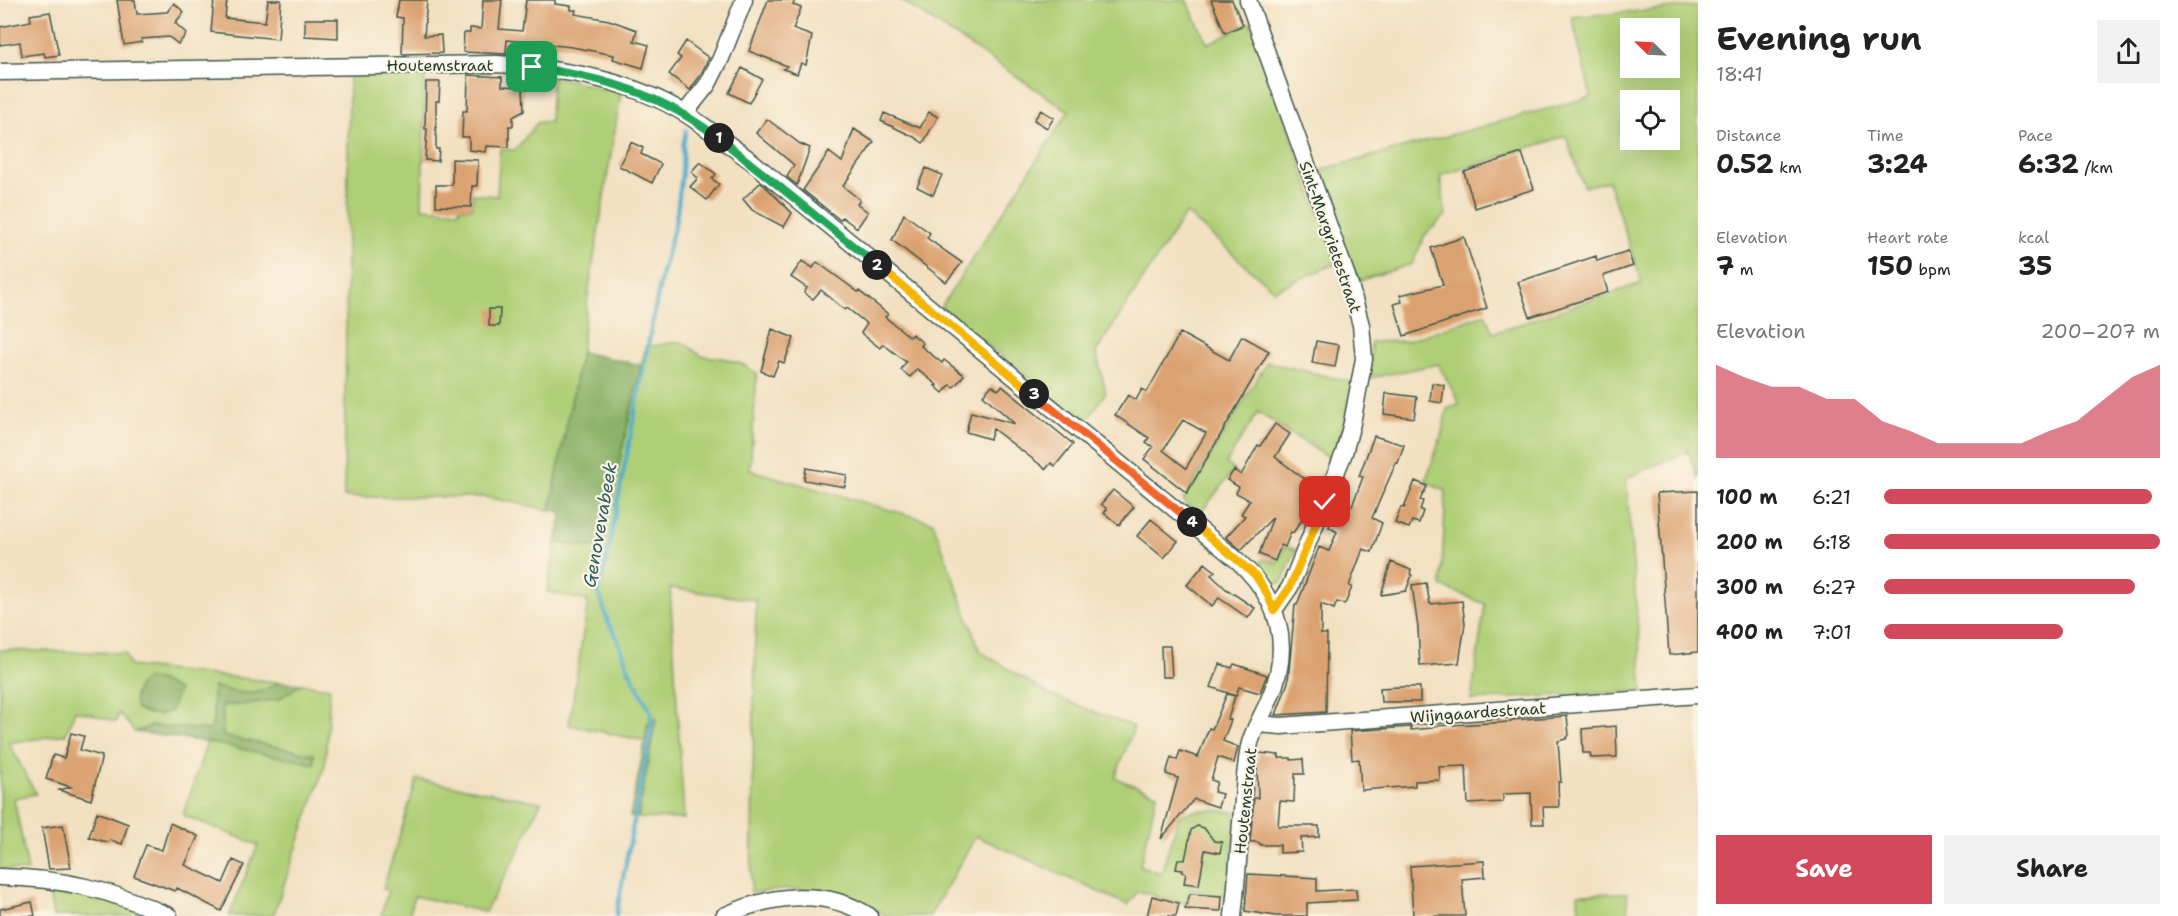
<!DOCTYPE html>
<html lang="en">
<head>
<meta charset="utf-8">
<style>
	body { margin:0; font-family:"Shantell Sans",sans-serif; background:#f2f2f2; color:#222; height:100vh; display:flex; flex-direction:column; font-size:22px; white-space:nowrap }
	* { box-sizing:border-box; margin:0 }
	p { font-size:20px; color:#767676 }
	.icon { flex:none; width:33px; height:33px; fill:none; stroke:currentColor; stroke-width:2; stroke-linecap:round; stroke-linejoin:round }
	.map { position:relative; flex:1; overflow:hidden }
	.panel { display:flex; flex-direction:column; background:#fff; width:480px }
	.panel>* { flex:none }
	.needle { width:39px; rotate:294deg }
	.controls { position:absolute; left:1620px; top:18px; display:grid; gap:12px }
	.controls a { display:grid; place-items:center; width:60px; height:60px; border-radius:0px; background:#fff; box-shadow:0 6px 24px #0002; font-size:30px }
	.pin { position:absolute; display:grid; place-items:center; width:51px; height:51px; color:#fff; margin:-26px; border-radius:12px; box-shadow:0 3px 9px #0006 }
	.km { position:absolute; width:30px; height:30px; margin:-15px; border-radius:50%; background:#222; color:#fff; font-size:16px; line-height:30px; text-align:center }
	.round { display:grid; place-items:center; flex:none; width:63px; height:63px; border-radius:0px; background:#f2f2f2 }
	.summary { display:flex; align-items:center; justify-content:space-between; height:102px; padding:0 18px }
	h1 { font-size:33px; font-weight:700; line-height:45px }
	.figures { display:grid; grid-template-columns:repeat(3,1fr); gap:9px; height:102px; padding:6px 18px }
	.figures div { display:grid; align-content:center }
	.figures b { font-size:26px; font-weight:700 }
	.figures small { font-size:16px; font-weight:400 }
	.figures p { font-size:16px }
	.chart { height:168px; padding:12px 18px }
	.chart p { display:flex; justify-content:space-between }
	.chart svg { width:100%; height:108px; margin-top:6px; fill:#d1495b; opacity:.7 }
	.button { display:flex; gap:12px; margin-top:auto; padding:12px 18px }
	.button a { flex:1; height:69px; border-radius:0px; background:#d1495b; color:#fff; font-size:24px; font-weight:700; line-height:69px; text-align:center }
	.button a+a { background:#f2f2f2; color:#222 }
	ul { padding:0 18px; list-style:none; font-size:20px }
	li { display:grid; grid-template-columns:96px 72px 1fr; align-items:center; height:45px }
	li i { height:15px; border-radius:8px; background:#d1495b }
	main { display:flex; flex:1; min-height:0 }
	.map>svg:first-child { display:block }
	.green { fill:#afcf76; stroke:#678655; stroke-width:1.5; fill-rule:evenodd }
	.forest { fill:#8bb267; stroke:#55784e; stroke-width:1.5 }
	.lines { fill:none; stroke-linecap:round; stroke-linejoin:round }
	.stream { stroke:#4bacca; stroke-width:4 }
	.building { fill:#dba271; fill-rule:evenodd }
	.minor-casing { stroke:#3f5549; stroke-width:19 }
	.minor { stroke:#fff; stroke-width:16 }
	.split-1-casing { stroke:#fff; stroke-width:12 }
	.split-2-casing { stroke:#fff; stroke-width:12 }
	.split-3-casing { stroke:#fff; stroke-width:12 }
	.split-4-casing { stroke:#fff; stroke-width:12 }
	.split-5-casing { stroke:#fff; stroke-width:12 }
	.split-1 { stroke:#22a559; stroke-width:8 }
	.split-2 { stroke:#22a559; stroke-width:8 }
	.split-3 { stroke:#f5b400; stroke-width:8 }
	.split-4 { stroke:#f0652b; stroke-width:8 }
	.split-5 { stroke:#f5b400; stroke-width:8 }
	.labels { text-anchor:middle; stroke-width:4.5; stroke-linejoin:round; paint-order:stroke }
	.street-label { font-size:16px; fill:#1f3d34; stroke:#fcf5e5 }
	.water-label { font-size:18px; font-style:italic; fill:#2c5e61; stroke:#fcf5e5 }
</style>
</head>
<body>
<main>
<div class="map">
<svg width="1698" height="916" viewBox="0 0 1698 916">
	<rect width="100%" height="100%" fill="#fcf5e5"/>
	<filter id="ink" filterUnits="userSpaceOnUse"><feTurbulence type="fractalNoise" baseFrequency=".0167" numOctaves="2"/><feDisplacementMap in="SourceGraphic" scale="12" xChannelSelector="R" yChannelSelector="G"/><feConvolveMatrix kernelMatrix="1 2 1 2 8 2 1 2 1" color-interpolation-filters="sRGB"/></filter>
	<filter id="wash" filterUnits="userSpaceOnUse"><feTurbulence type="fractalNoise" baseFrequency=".008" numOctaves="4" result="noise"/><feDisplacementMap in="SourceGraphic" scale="24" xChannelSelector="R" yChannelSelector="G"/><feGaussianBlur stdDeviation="1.35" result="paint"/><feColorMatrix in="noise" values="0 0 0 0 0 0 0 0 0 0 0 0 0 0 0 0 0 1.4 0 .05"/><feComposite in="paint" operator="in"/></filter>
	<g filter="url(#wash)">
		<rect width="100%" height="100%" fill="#f2e0c1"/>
		<path class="green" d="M901,0H1186L1208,44L1250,22L1337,263L1274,290L1186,213L1096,352L1106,392L1085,424L941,307L1069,111Z
			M1698,6V478L1688,451L1626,478L1643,691L1471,700L1485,604L1441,586L1446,491L1425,482L1441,437L1447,409L1460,404L1438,364L1370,378L1371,342L1407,341L1485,314L1493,333L1642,283L1608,181L1584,187L1566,136L1440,176L1446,215L1425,235L1412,264L1358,281L1317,171L1591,97L1572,17ZM1630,28H1670V68H1630ZM1630,100H1670V140H1630Z
			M425,72L422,208L459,211V208H472L473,194L497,196L500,149L515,150L538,122H550L552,76L621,93L589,288L581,352L550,510L485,497H344L349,76Z
			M675,342H682L702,356L723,358L744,365L757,374L750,470L933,522L980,651L1048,694L1134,727L1115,778L1157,794L1140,866L1161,873L1178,819C1188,806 1221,810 1236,812L1228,895L1206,894L1191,889L1186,904L1138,891L1128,905L976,836L930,916H886L867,904L843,893L788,889L751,893L756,600L670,588L684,819L638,818L656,719L647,723L645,741L569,725L588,601L547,592L556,543L600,547L646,345L654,346Z
			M1267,362L1352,382L1347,413L1334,461L1258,412L1226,463L1234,470L1199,515L1183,500Z
			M1288,547L1296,550L1284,578L1280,583H1274L1258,565L1263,559L1276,563L1282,549Z
			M0,650L125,653L130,666L278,682C254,700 240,692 213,687V719L211,730L151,726L135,732L119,713L116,722L92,714L75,711L66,734L9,743L36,794L14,798L28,871L0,869Z
			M301,684L330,688L325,765L273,916H229L258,845L183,815L207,742L314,763V754L223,737V705H241L279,699Z
			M417,779L541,802L516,856L485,912L414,896L409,916H381L388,890L383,889Z
			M48,887L110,900L150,916H53Z
			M1627,893L1628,916H1579L1578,894Z"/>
		<path class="forest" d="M581,352L641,365L600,548L556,543L562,512L550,510Z
			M145,679L159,680L178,690L171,711C158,717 149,715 136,709C132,697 136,687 145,679Z
			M278,682L301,684L279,699L241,705H223V736L314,754V764L207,742L135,732L151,726L211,730L213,719V687C240,692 254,700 278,682Z
			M650,718L656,719L638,818L630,817Z"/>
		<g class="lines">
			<path class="stream" d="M616,916L652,725L651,712L629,670L618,640L608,622L598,591L605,567L662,273L676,220L682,172L683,146L686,130"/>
		</g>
		<g id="blocks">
			<path class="building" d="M117,0H135L137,14L167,12L174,3L184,12L175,23L186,33L185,36L178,44L169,37L141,39L142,42L124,45Z
				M214,0H227L225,18L265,22L268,0H281L278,39L211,32Z
				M399,0H427L424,36L441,35L442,53L402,54L403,18L396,17Z
				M483,0H502L499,29L522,31L526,0H555V4L571,6V10H576L575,14L609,20L637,30L634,41L649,45L643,68L613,59L614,55L572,47L507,40L506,54L463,52L464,33H470V28L481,29Z
				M768,0H795L793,5L801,8L793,29L812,36L806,65L801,63L797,74L783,69L787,66L749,51Z
				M1211,0H1232L1243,25L1225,33Z
				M50,12L59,55L45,57L44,53L22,56L20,42L0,45V27L31,21L30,15Z
				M305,19H338V38L305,36Z
				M686,41L709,58L700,76L690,90L669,74L681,58L677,55Z
				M742,68L762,79L749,103L729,93Z
				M468,75L502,77V86L523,87L524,111L513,117V126H509V147L487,146L486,152L469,150V137H462L463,111H467Z
				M426,82H440L439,101H436V149H439L438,161L425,160L427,129H425Z
				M1041,110L1054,118L1047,128L1034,120Z
				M929,112L938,117L923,143L914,137L881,121L884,113L920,128Z
				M767,119L803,146V145L810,148L797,185L787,177L794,165L756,133Z
				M854,129L874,142L843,186L860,200L857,204L868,212L857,228L842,217L840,220L803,190L829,152L842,162Z
				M631,142L643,148L641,154L661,164L652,183L619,166Z
				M1522,153L1534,189L1475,208L1464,172Z
				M452,159L478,160L477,186H472L471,207L436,206V185H452Z
				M700,162L716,174L712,179L719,184L707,200L690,187L698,178L691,172Z
				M926,168L942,175L933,195L917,187Z
				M761,182L792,213L784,227L752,210L743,199Z
				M904,214L930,233L927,238L962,263L946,282L892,240Z
				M1464,237L1487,308L1404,336L1394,304L1402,302L1400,295L1443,285L1431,248Z
				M1628,251L1633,266L1603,276L1608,292L1530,317L1518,282L1596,256L1597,261Z
				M802,261L813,268L817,262L858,292L859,291L888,314L885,317L910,337L912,334L923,343L921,346L942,363L944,360L964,375L956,385L953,387L950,385L943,393L935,386L937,385L917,369L910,377L901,370L906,362L883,344L880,348L861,333L867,324L847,308L845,310L821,290L813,299L804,293L807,288L791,277Z
				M489,309H500L499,326H489Z
				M772,329L794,338L784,363L779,361L773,376L761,371Z
				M1180,333L1229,360L1242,336L1269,351L1187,493L1144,459L1153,447L1146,442L1149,438L1115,415L1128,395L1136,400L1142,389L1147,392ZM1183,420L1206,433L1186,468L1163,450Z
				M1316,341L1339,345L1335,367L1312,363Z
				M1432,383L1444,385L1442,403L1430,401Z
				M992,385L998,390L1002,386L1073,444L1055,466L1051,463L1046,469L993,429L990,439L966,432L971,412L1015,424L983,395Z
				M1386,393L1417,397L1414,418L1384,414Z
				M1275,424L1290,434L1275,457L1318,489L1310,508L1293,533L1291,532L1285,547L1281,545L1275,561L1259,554L1273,517L1241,550L1226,537L1245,516L1241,514L1250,500L1236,493L1239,487L1227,480L1234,470L1241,475L1258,445L1260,446Z
				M1374,436L1404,445L1398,463H1396L1372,518L1382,523L1372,552L1363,549L1349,586L1352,587L1346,602L1344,604L1337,602L1334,609L1321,604V634H1327L1326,712L1276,715L1288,682L1295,605H1297L1319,547L1329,551L1337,532L1329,527L1339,503L1352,506L1363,477L1359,476Z
				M806,468L847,475L845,487L804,480Z
				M1415,481L1427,486L1420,500L1423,501L1420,510L1423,511L1419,523L1412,521L1409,528L1395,523L1401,507L1404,508Z
				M1113,490L1134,507L1119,525L1104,513L1107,509L1101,504Z
				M1698,491V652L1669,655L1657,493Z
				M1151,519L1178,541L1164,558L1137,536Z
				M1391,562L1411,570L1410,574L1412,575L1406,591L1381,595Z
				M1205,563L1215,571L1211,575L1226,589L1255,608L1248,618L1219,598L1212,606L1187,585Z
				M1426,583L1430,604L1462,601L1465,624L1459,663L1420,666L1418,628L1412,585Z
				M1161,646H1170L1172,677H1162Z
				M1220,664L1232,668L1234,664L1267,675L1260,693L1239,687L1236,696L1211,687Z
				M1399,687H1420V702H1381L1380,688Z
				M1227,694L1235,696L1228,719L1231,720L1223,741L1238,747L1234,763L1218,757L1211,780L1217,782L1214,792L1222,794L1218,807L1194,799L1161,839L1178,778L1166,774L1171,757L1177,760L1180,751L1198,757L1209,728L1212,729Z
				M1567,716L1569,735L1566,739L1558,741L1561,782H1558L1559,807H1543L1544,824H1532L1531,793L1503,794V802L1468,804L1466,766L1439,767L1440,780L1415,781V786L1361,790L1359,759L1352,760L1350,731L1411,727V730L1432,728V726L1511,722V720Z
				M1616,726L1617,757L1591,758L1590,753H1583L1582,729Z
				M71,733L84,736L80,750L102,756L91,800L59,790L71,787L46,779L53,755L64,758Z
				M1259,753L1279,755V758H1291V760L1303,759L1304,774H1295L1294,802L1280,801L1278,826H1319V837L1301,838L1302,852L1280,853V845H1261L1258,842H1250L1254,798H1258L1257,765Z
				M97,812L128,824L122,844L110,840L109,842L102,841L89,837Z
				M170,823L198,836L185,865L223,883L233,860L244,865L221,911L177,888L175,891L134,876L146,845L162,850Z
				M63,825L71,868L49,869L42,828Z
				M1197,826L1204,828L1214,841L1222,842L1220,853L1205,850L1199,885L1184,883L1186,873L1182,872L1183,870L1176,869L1178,859L1185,860L1191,830Z
				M1484,861L1485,877L1462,879L1465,916H1413L1410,866Z
				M1248,874L1317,878V891L1356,889L1357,900L1307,903V916H1276L1245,911Z
				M1190,894L1222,896L1221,911L1185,909Z
				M1152,896L1179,903L1176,916H1147Z
				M32,902L35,916H0V909Z"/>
		</g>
	</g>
	<g filter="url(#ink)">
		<use href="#blocks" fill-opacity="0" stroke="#3f5549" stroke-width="1.5"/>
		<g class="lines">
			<g class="minor-casing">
				<path id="minor" d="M1248,0L1350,285L1361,325L1364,359L1352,423L1344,453L1290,587L1274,610
					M0,72L497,64C562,69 630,79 686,114C708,128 729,145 750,160L1237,560C1280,599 1293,646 1269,700C1263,715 1252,731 1249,747C1245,768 1244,790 1242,811C1239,846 1237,881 1233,916
					M685,113L708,84L721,58L744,0
					M1258,724L1281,726L1698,695
					M0,877C63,878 111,890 169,916
					M724,916C769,895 825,887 869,916"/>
			</g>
			<use href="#minor" class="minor"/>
		</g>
	</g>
	<g class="lines" filter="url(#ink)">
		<g class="split-1-casing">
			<path id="split-1" d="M532,67C606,78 659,93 719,138"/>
		</g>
		<g class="split-2-casing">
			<path id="split-2" d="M719,138L877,265"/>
		</g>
		<g class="split-3-casing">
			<path id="split-3" d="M877,265L1034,394"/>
		</g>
		<g class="split-4-casing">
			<path id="split-4" d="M1034,394L1192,522"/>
		</g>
		<g class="split-5-casing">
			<path id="split-5" d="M1192,522L1255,575L1266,592L1274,610L1290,587L1325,502"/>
		</g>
		<use href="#split-1" class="split-1"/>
		<use href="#split-2" class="split-2"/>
		<use href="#split-3" class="split-3"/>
		<use href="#split-4" class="split-4"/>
		<use href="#split-5" class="split-5"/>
	</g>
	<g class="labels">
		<g class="street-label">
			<text x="440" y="71">Houtemstraat</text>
			<text transform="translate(1331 237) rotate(71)" y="6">Sint-Margrietestraat</text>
			<text transform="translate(1478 712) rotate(-4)" y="6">Wijngaardestraat</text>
			<text transform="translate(1245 801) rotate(-84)" y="6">Houtemstraat</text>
		</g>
		<g class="water-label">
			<text transform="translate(600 525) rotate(-80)" y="6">Genovevabeek</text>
		</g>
	</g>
</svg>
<div class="controls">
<a><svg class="needle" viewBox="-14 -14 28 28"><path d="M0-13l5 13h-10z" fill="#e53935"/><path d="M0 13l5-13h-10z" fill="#767676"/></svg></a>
<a><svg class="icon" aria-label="locate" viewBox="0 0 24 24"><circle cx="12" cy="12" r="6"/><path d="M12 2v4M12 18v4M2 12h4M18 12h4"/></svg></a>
</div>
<div class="pin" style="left:532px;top:67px;background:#1e9e55"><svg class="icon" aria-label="arrive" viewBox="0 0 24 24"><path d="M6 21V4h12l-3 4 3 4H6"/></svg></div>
<div class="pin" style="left:1325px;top:502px;background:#d93025"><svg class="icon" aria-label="check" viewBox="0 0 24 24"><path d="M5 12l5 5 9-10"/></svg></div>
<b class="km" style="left:719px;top:138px">1</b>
<b class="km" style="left:877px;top:265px">2</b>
<b class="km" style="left:1034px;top:394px">3</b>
<b class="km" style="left:1192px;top:522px">4</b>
</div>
<section class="panel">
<div class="summary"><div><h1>Evening run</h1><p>18:41</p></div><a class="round"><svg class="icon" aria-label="share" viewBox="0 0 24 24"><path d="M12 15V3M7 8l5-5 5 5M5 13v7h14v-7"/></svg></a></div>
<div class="figures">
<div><p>Distance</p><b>0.52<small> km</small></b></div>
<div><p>Time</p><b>3:24</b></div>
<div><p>Pace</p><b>6:32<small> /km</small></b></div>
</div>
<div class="figures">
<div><p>Elevation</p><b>7<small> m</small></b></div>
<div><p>Heart rate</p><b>150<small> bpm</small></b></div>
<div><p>kcal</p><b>35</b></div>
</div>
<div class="chart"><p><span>Elevation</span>200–207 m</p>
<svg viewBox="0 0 160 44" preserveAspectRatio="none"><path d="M0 44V6L10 11L20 15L30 15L40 20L50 20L60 29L70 33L80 38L90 38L100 38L110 38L120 33L130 29L140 20L150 11L160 6V44z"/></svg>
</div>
<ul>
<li><b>100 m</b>6:21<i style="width:97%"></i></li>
<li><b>200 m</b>6:18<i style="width:100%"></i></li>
<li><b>300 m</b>6:27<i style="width:91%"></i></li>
<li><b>400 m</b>7:01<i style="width:65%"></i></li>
</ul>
<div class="button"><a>Save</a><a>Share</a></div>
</section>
</main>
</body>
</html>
